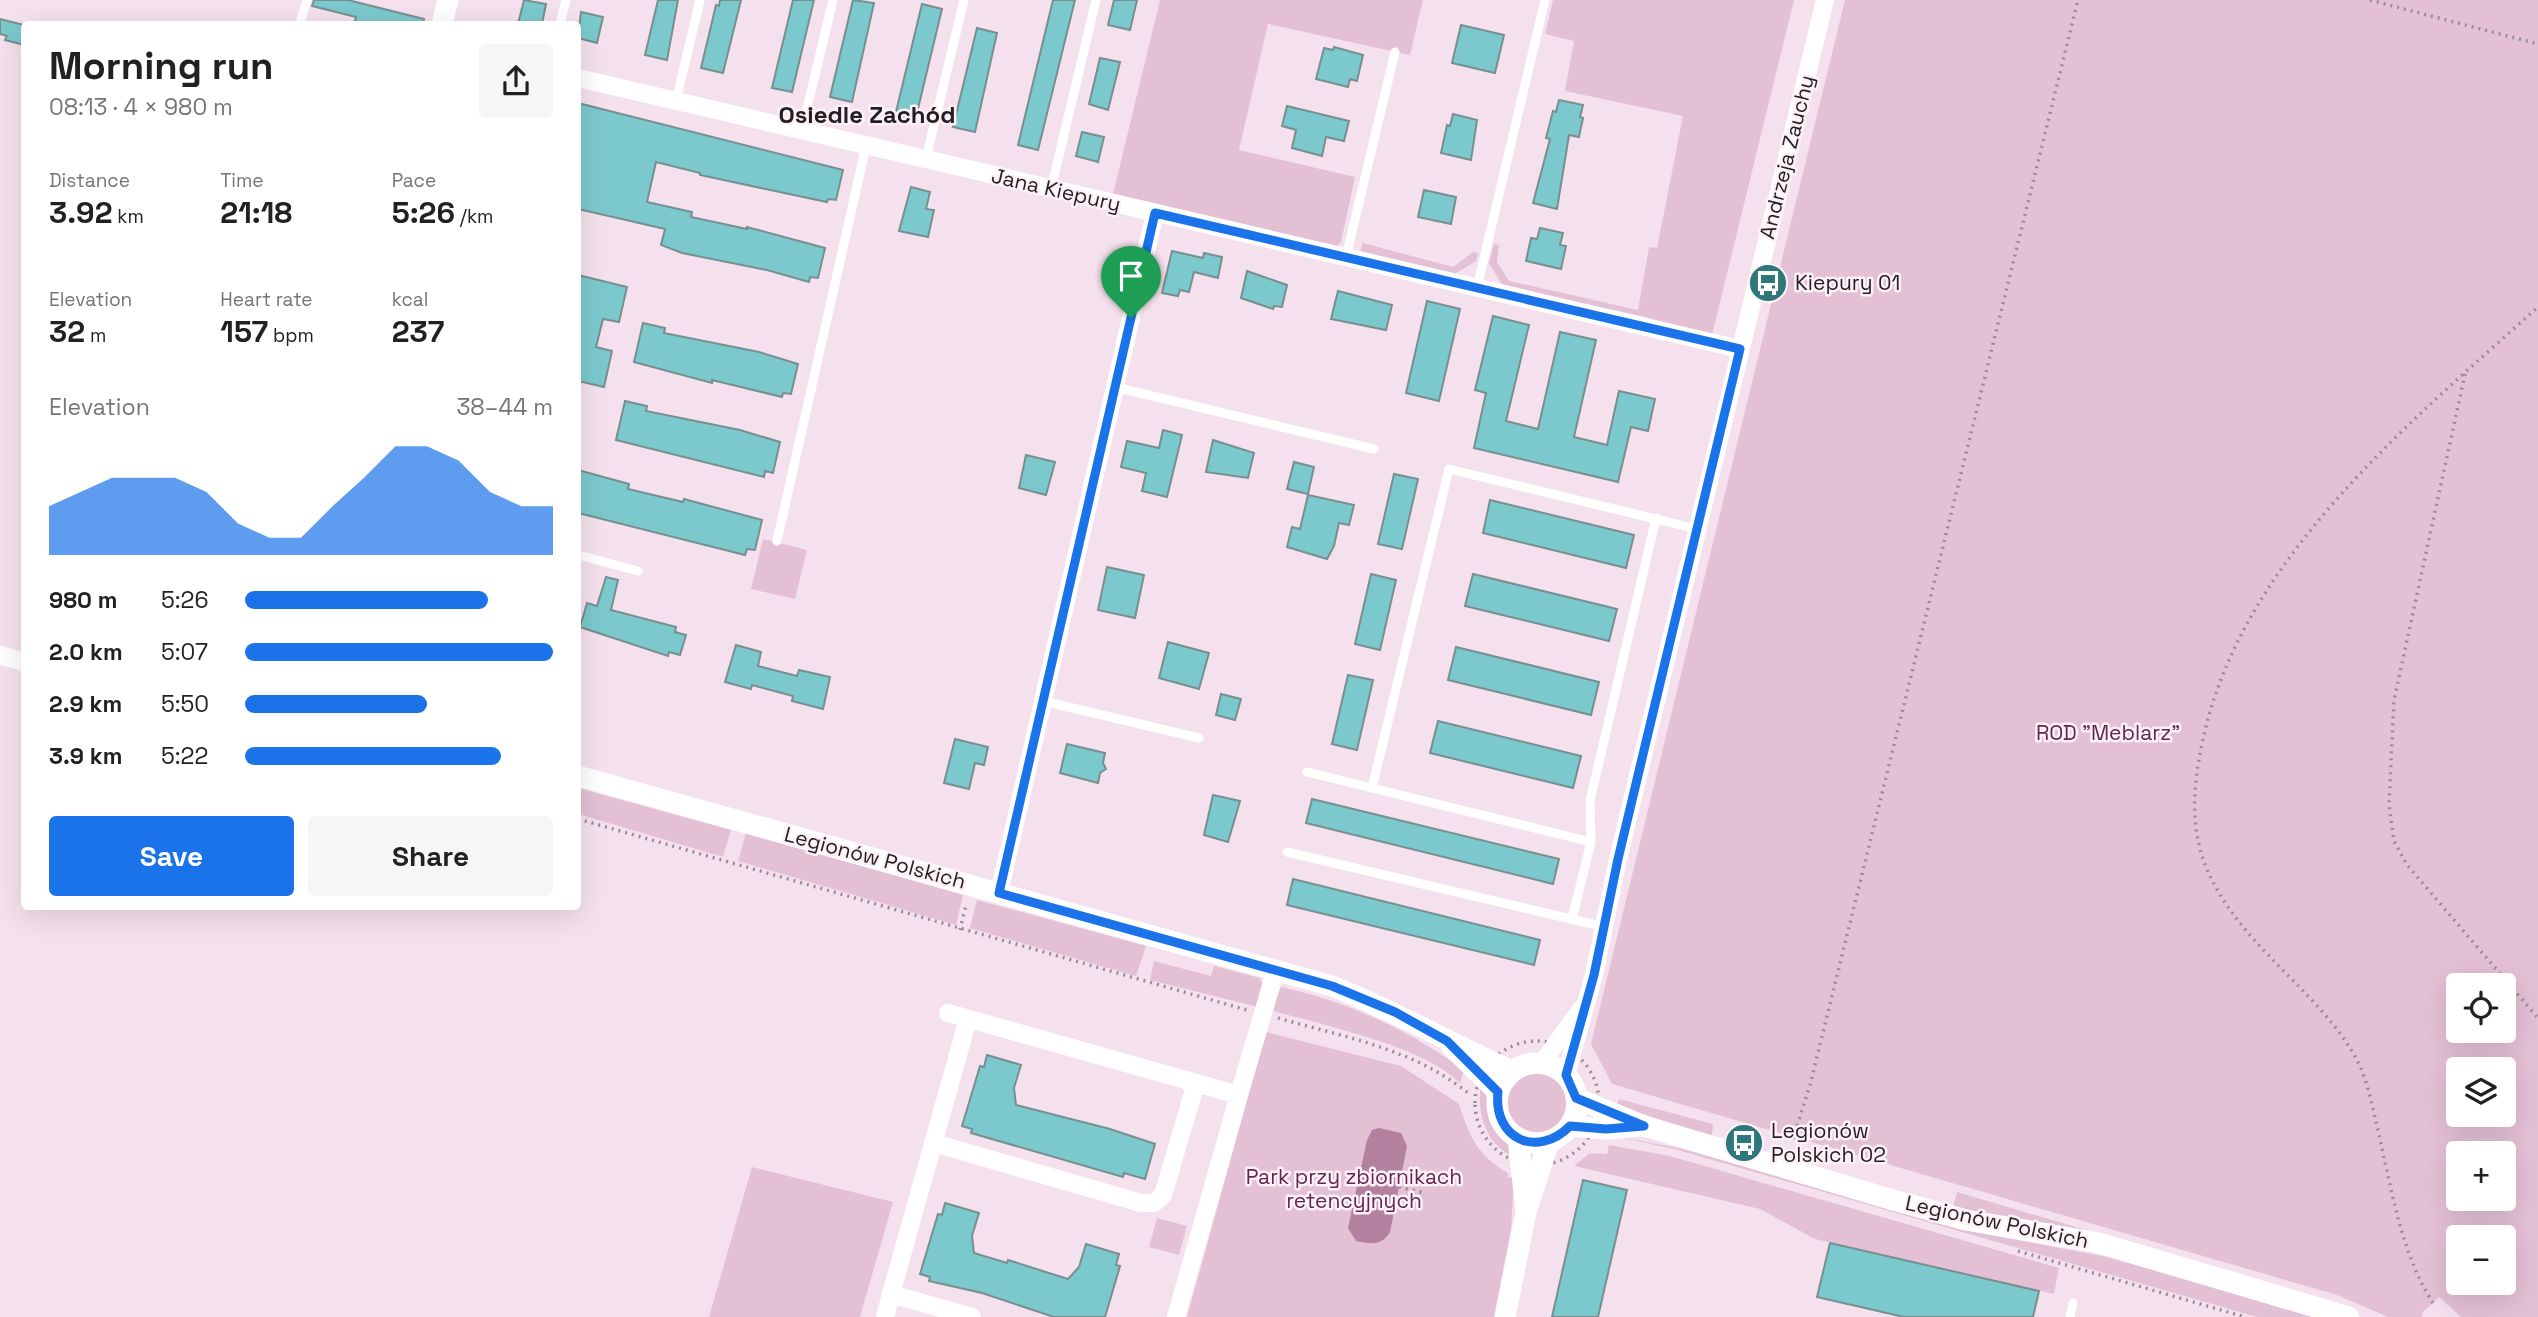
<!DOCTYPE html>
<html lang="en">
<head>
<meta charset="utf-8">
<style>
	body { margin:0; font-family:"Space Grotesk",sans-serif; background:#f6f6f6; color:#202124; height:100vh; display:flex; flex-direction:column; font-size:26px; white-space:nowrap }
	* { box-sizing:border-box; margin:0 }
	p { font-size:23px; color:#757577 }
	.icon { flex:none; width:38px; height:38px; fill:none; stroke:currentColor; stroke-width:2; stroke-linecap:round; stroke-linejoin:round }
	.map { position:relative; flex:1; overflow:hidden }
	.side { position:absolute; left:21px; top:21px; width:560px; height:889px; display:flex; flex-direction:column; background:#fff; border-radius:7px; box-shadow:0 7px 28px #0002 }
	.side>* { flex:none }
	.buttons { position:absolute; left:2446px; top:973px; display:grid; gap:14px }
	.buttons a { display:grid; place-items:center; width:70px; height:70px; border-radius:7px; background:#fff; box-shadow:0 7px 28px #0002; font-size:35px }
	.pin { position:absolute; display:grid; place-items:center; width:60px; height:60px; color:#fff; margin:-72px -30px; border-radius:50% 50% 50% 0; rotate:-45deg; box-shadow:0 0 7px #0007 }
	.pin .icon { rotate:45deg }
	.round { display:grid; place-items:center; flex:none; width:74px; height:74px; border-radius:7px; background:#f6f6f6 }
	.overview { display:flex; align-items:center; justify-content:space-between; height:119px; padding:0 28px }
	h1 { font-size:38px; font-weight:700; line-height:52px }
	.stats { display:grid; grid-template-columns:repeat(3,1fr); gap:10px; height:119px; padding:7px 28px }
	.stats div { display:grid; align-content:center }
	.stats b { font-size:30px; font-weight:700 }
	.stats small { font-size:19px; font-weight:400 }
	.stats p { font-size:19px }
	.chart { height:196px; padding:14px 28px }
	.chart p { display:flex; justify-content:space-between }
	.chart svg { width:100%; height:126px; margin-top:7px; fill:#1a73e8; opacity:.7 }
	.action { display:flex; gap:14px; margin-top:auto; padding:14px 28px }
	.action a { flex:1; height:80px; border-radius:7px; background:#1a73e8; color:#fff; font-size:28px; font-weight:700; line-height:80px; text-align:center }
	.action a+a { background:#f6f6f6; color:#202124 }
	ul { padding:0 28px; list-style:none; font-size:23px }
	li { display:grid; grid-template-columns:112px 84px 1fr; align-items:center; height:52px }
	li i { height:18px; border-radius:9px; background:#1a73e8 }
	.map>svg:first-child { display:block }
	.green { fill:#e4c0d5; fill-rule:evenodd }
	.water { fill:#b480a0 }
	.building { fill:#7bc9cd; stroke:#788f90; stroke-width:2 }
	.lines { fill:none; stroke-linecap:round; stroke-linejoin:round }
	.path { stroke:#9a8c95; stroke-width:3.5; stroke-dasharray:2 5; stroke-linecap:butt }
	.service { stroke:#fff; stroke-width:9 }
	.minor { stroke:#fff; stroke-width:18 }
	.tertiary { stroke:#fff; stroke-width:21 }
	.route-casing { stroke:#fff; stroke-width:14 }
	.route { stroke:#1a73e8; stroke-width:9 }
	.labels { text-anchor:middle; stroke-width:5; stroke-linejoin:round; paint-order:stroke }
	.street-label { font-size:21px; fill:#241d21; stroke:#fdf1f8 }
	.poi-label { font-size:21px; fill:#241d21; stroke:#fdf1f8; text-anchor:start }
	.park-label { font-size:21px; fill:#642550; stroke:#fdf1f8 }
	.quarter-label { font-size:24px; font-weight:bold; fill:#241d21; stroke:#fdf1f8 }
</style>
</head>
<body>
<div class="map">
<svg width="2538" height="1317" viewBox="0 0 2538 1317">
	<rect width="100%" height="100%" fill="#f5e1ed"/>
	<path class="green" d="M1160,0H1423L1410,55L1268,24L1239,150L1355,177L1341,242L1337,247L1113,194Z
		M1553,0H1794L1712,335L1637,315L1503,286L1489,263L1494,244L1499,245L1497,262L1509,281L1638,310L1649,247L1657,248L1683,116L1565,91L1574,41L1545,34Z
		M1845,0H2538V1317H2461L2439,1297L2422,1313V1317H2388L2337,1295L1612,1084L1591,1044ZM2459,985H2504V1031H2459ZM2459,1069H2504V1115H2459ZM2459,1153H2504V1199H2459ZM2459,1237H2504V1283H2459Z
		M1363,243L1453,267L1473,252L1478,253L1476,261L1453,275L1360,251Z
		M763,539L807,550L795,599L751,589Z
		M578,788L731,830L723,857L578,814Z
		M746,833L963,895L956,925L738,861Z
		M977,900L1146,946L1136,976L970,928Z
		M1154,961L1211,976L1214,966L1260,978L1263,986L1258,1007L1150,980Z
		M1281,987C1350,1002 1406,1029 1464,1070L1460,1083C1422,1045 1323,1026 1271,1010Z
		M1266,1032L1401,1066L1459,1104C1469,1136 1478,1156 1508,1173V1177L1514,1178L1511,1229L1494,1317H1187Z
		M1508 1103a29 29 0 1 1 58 0a29 29 0 1 1-58 0Z
		M1481,1085C1490,1097 1487,1110 1494,1122C1500,1135 1510,1141 1513,1156C1486,1145 1476,1112 1481,1085Z
		M1619,1099L1713,1124L1712,1136L1617,1106Z
		M1611,1135L1683,1149L1976,1232L2107,1257L2315,1317H2257L1678,1150Z
		M1609,1145L1670,1156L2059,1268L2054,1294L1815,1239L1760,1209L1574,1166L1590,1153L1607,1154Z
		M752,1167L893,1202L860,1317H709Z
		M1957,1192L2086,1230L1953,1208Z
		M1157,1218L1187,1226L1179,1255L1149,1247Z"/>
	<path class="water" d="M1379,1128L1401,1133L1407,1146L1390,1232C1382,1246 1370,1244 1356,1241L1348,1228L1367,1140L1372,1130Z"/>
	<path class="building" d="M314,0H348L424,19L423,24H354L356,17L312,6Z
		M524,0L546,4L542,24H518Z
		M658,0H678L667,60L645,55Z
		M720,0H741L723,73L701,68L716,5L719,6Z
		M793,0H814L792,92L772,88Z
		M853,0L874,3L852,102L830,97Z
		M1053,0H1075L1038,150L1018,145Z
		M1114,0H1137L1130,30L1108,25Z
		M922,4L942,9L915,121L895,116Z
		M581,12L603,17L597,43L578,38Z
		M0,19L24,25V45L5,40L7,36L0,34Z
		M1461,25L1504,35L1495,73L1452,63Z
		M977,28L997,33L975,132L953,127Z
		M1334,47L1363,55L1357,81L1350,79L1348,87L1316,79L1324,48L1333,50Z
		M1100,58L1120,62L1108,110L1089,104Z
		M1559,100L1583,105L1580,117L1583,118L1579,137L1569,135L1557,209L1533,203L1550,139L1546,138L1553,111L1556,112Z
		M578,103L843,170L836,200L828,199L827,202L700,175V173L656,162L647,202L692,212L691,217L747,229V227L825,248L818,278L810,277L809,282L767,270L682,253L661,245L665,229L578,209Z
		M1287,106L1349,121L1344,141L1326,137L1322,156L1292,148L1296,130L1282,126Z
		M1453,114L1477,120L1471,160L1441,153L1447,125L1450,126Z
		M1082,132L1104,137L1098,162L1076,156Z
		M911,187L930,192L926,209L934,210L928,237L899,231Z
		M1424,190L1456,197L1451,224L1418,217Z
		M1540,228L1563,233L1560,245L1566,246L1561,269L1526,261L1531,238L1537,239Z
		M1172,251L1203,258L1204,253L1222,257L1218,278L1194,272L1189,292L1180,290L1178,296L1162,293Z
		M1247,271L1287,285L1282,307L1274,306L1273,309L1241,298Z
		M578,275L627,287L619,322L603,319L596,347L612,351L604,387L578,381Z
		M1338,291L1392,305L1386,330L1331,319Z
		M1427,301L1460,309L1439,401L1406,393Z
		M1493,316L1529,325L1506,421L1538,429L1560,332L1596,340L1574,437L1607,445L1619,391L1655,399L1648,431L1631,427L1618,482L1474,448L1486,393L1475,390Z
		M643,323L665,328L664,333L759,352L798,364L791,394L783,393L782,397L712,380V383L634,362Z
		M625,401L647,406L646,411L740,430L780,442L773,473L765,471L764,477L616,440Z
		M1163,430L1182,435L1167,497L1142,491L1146,473L1121,467L1127,441L1159,448Z
		M1213,440L1254,453L1248,478L1206,472Z
		M1026,455L1055,462L1046,495L1019,488Z
		M1294,462L1314,467L1308,494L1287,489Z
		M578,470L629,484L628,489L683,502L684,499L762,520L755,550L747,549L745,555L578,513Z
		M1394,474L1418,479L1402,549L1378,544Z
		M1308,495L1354,505L1349,525L1339,523L1334,546L1327,559L1287,547L1292,527L1300,529Z
		M1490,500L1634,535L1626,568L1483,533Z
		M1107,567L1144,575L1135,618L1098,610Z
		M1371,574L1396,580L1380,650L1355,644Z
		M1473,574L1617,609L1609,641L1465,606Z
		M606,577L618,580L611,610L676,627L675,632L686,635L680,655L669,652L668,656L580,627L587,603L597,606Z
		M1168,642L1209,653L1199,689L1159,678Z
		M736,645L761,652L758,666L797,676L799,670L830,677L823,709L792,701L793,696L752,685L751,689L725,682Z
		M1456,647L1599,682L1591,715L1448,680Z
		M1348,675L1373,680L1357,750L1332,744Z
		M1221,694L1241,699L1235,720L1216,715Z
		M1438,721L1581,756L1573,788L1430,753Z
		M955,739L988,747L984,765L975,763L969,789L944,783Z
		M1067,744L1105,753L1103,763L1106,769L1100,773L1098,783L1060,773Z
		M1213,795L1240,801L1228,842L1204,835Z
		M1312,799L1559,859L1553,884L1306,823Z
		M1293,879L1540,940L1534,965L1287,905Z
		M987,1055L1021,1065L1014,1088L1016,1105L1110,1129L1155,1144L1145,1179L1124,1173L1123,1177L971,1133L972,1129L962,1126L980,1066L984,1067Z
		M1583,1180L1627,1190L1598,1317H1552Z
		M945,1203L979,1213L972,1236L974,1253L1007,1263L1008,1260L1068,1279L1079,1267L1086,1244L1119,1254L1116,1265L1120,1266L1105,1317H1054L982,1293L929,1281L930,1277L920,1274L938,1214L942,1215Z
		M1830,1243L2039,1291L2033,1317H1904L1817,1297Z"/>
	<g class="lines">
		<path class="path" d="M2370,0L2538,44
			M2465,374L2394,700L2389,805L2394,841L2407,865L2538,1018
			M578,819L1247,1010
			M960,930L966,905
			M1278,1018C1344,1037 1414,1049 1468,1093
			M1475 1103a62 62 0 1 1 124 0a62 62 0 1 1-124 0Z
			M1793,1139L1810,1085L2078,0
			M1399,1187L1425,1193
			M2018,1251L2245,1317
			M2433,1303C2399,1250 2391,1183 2376,1122C2371,1101 2367,1079 2357,1060C2320,991 2238,945 2206,867C2190,827 2193,786 2202,744C2239,562 2406,426 2538,307"/>
		<path class="service" d="M300,24L307,0
			M560,24L566,0
			M676,101L700,0
			M804,121L833,0
			M928,150L964,0
			M1053,181L1096,0
			M1346,257L1395,52
			M1477,288L1545,0
			M1115,387L1374,449
			M777,541L866,146
			M578,555L638,571
			M1043,701L1199,738
			M1307,772L1591,842
			M1372,788L1449,469L1697,529
			M1287,852L1605,927
			M1572,919L1591,842L1590,801L1656,518
			M2070,1317L2073,1303"/>
		<path class="minor" d="M578,78L1740,349
			M0,655L24,662
			M999,893L1155,213
			M948,1013L1239,1095L1276,969
			M968,1019L891,1294L972,1317
			M1542,1063L1582,1008
			M1566,1075L1594,975L1618,859L1825,0
			M934,1143L1141,1203H1154L1163,1195L1196,1083
			M885,1317L891,1294
			M1176,1317L1239,1095"/>
		<path class="tertiary" d="M442,24L448,0
			M578,776L1332,986C1394,1011 1451,1043 1512,1071
			M1451,1046L1498,1092
			M1497 1103a40 40 0 1 1 80 0a40 40 0 1 1-80 0Z
			M1576,1098L1644,1126L1893,1200L1966,1220L2099,1243L2349,1317
			M1570,1126L1606,1129L1642,1126
			M1518,1138L1526,1210
			M1505,1317L1526,1212L1549,1141"/>
	</g>
	<g class="lines">
		<g class="route-casing">
			<path id="route" d="M1155,213L1740,349L1618,859L1594,975L1566,1075L1576,1098L1644,1126L1606,1129L1570,1126C1537,1159 1493,1139 1498,1092L1447,1041L1395,1012L1332,986L999,893Z"/>
		</g>
		<use href="#route" class="route"/>
	</g>
	<defs>
		<g id="bus-disc" transform="scale(2.0125)"><circle r="9.5" fill="#2e787b" stroke="#fdf1f8"/><path d="M-5-6H5V4H4V6H2V4H-2V6H-4V4H-5ZM-3.5-4V0h7V-4ZM-3.5 1.2v1.5H-2V1.2ZM2 1.2v1.5H3.5V1.2Z" fill="#fff"/></g>
	</defs>
	<g fill-rule="evenodd">
		<use href="#bus-disc" x="1768" y="283"/>
		<use href="#bus-disc" x="1744" y="1143"/>
	</g>
	<g class="labels">
		<g class="street-label">
			<text transform="translate(1787 157) rotate(-76)" y="7">Andrzeja Zauchy</text>
			<text transform="translate(1056 190) rotate(13)" y="7">Jana Kiepury</text>
			<text transform="translate(875 858) rotate(15)" y="7">Legionów Polskich</text>
			<text transform="translate(1997 1222) rotate(12)" y="7">Legionów Polskich</text>
		</g>
		<g class="poi-label">
			<text x="1795" y="290">Kiepury 01</text>
			<text x="1771" y="1138">Legionów<tspan x="1771" dy="24">Polskich 02</tspan></text>
		</g>
		<g class="park-label">
			<text x="2108" y="740">ROD "Meblarz"</text>
			<text x="1354" y="1184">Park przy zbiornikach<tspan x="1354" dy="24">retencyjnych</tspan></text>
		</g>
		<g class="quarter-label">
			<text x="867" y="123">Osiedle Zachód</text>
		</g>
	</g>
</svg>
<div class="buttons">
<a><svg class="icon" aria-label="locate" viewBox="0 0 24 24"><circle cx="12" cy="12" r="6"/><path d="M12 2v4M12 18v4M2 12h4M18 12h4"/></svg></a>
<a><svg class="icon" aria-label="layers" viewBox="0 0 24 24"><path d="M12 4l9 5-9 5-9-5zM3 14l9 5 9-5"/></svg></a>
<a>+</a>
<a>−</a>
</div>
<div class="pin" style="left:1131px;top:318px;background:#1e9e55"><svg class="icon" aria-label="arrive" viewBox="0 0 24 24"><path d="M6 21V4h12l-3 4 3 4H6"/></svg></div>
<section class="side">
<div class="overview"><div><h1>Morning run</h1><p>08:13 · 4 × 980 m</p></div><a class="round"><svg class="icon" aria-label="share" viewBox="0 0 24 24"><path d="M12 15V3M7 8l5-5 5 5M5 13v7h14v-7"/></svg></a></div>
<div class="stats">
<div><p>Distance</p><b>3.92<small> km</small></b></div>
<div><p>Time</p><b>21:18</b></div>
<div><p>Pace</p><b>5:26<small> /km</small></b></div>
</div>
<div class="stats">
<div><p>Elevation</p><b>32<small> m</small></b></div>
<div><p>Heart rate</p><b>157<small> bpm</small></b></div>
<div><p>kcal</p><b>237</b></div>
</div>
<div class="chart"><p><span>Elevation</span>38–44 m</p>
<svg viewBox="0 0 160 44" preserveAspectRatio="none"><path d="M0 44V27L10 22L20 17L30 17L40 17L50 22L60 33L70 38L80 38L90 27L100 17L110 6L120 6L130 11L140 22L150 27L160 27V44z"/></svg>
</div>
<ul>
<li><b>980 m</b>5:26<i style="width:79%"></i></li>
<li><b>2.0 km</b>5:07<i style="width:100%"></i></li>
<li><b>2.9 km</b>5:50<i style="width:59%"></i></li>
<li><b>3.9 km</b>5:22<i style="width:83%"></i></li>
</ul>
<div class="action"><a>Save</a><a>Share</a></div>
</section>
</div>
</body>
</html>
